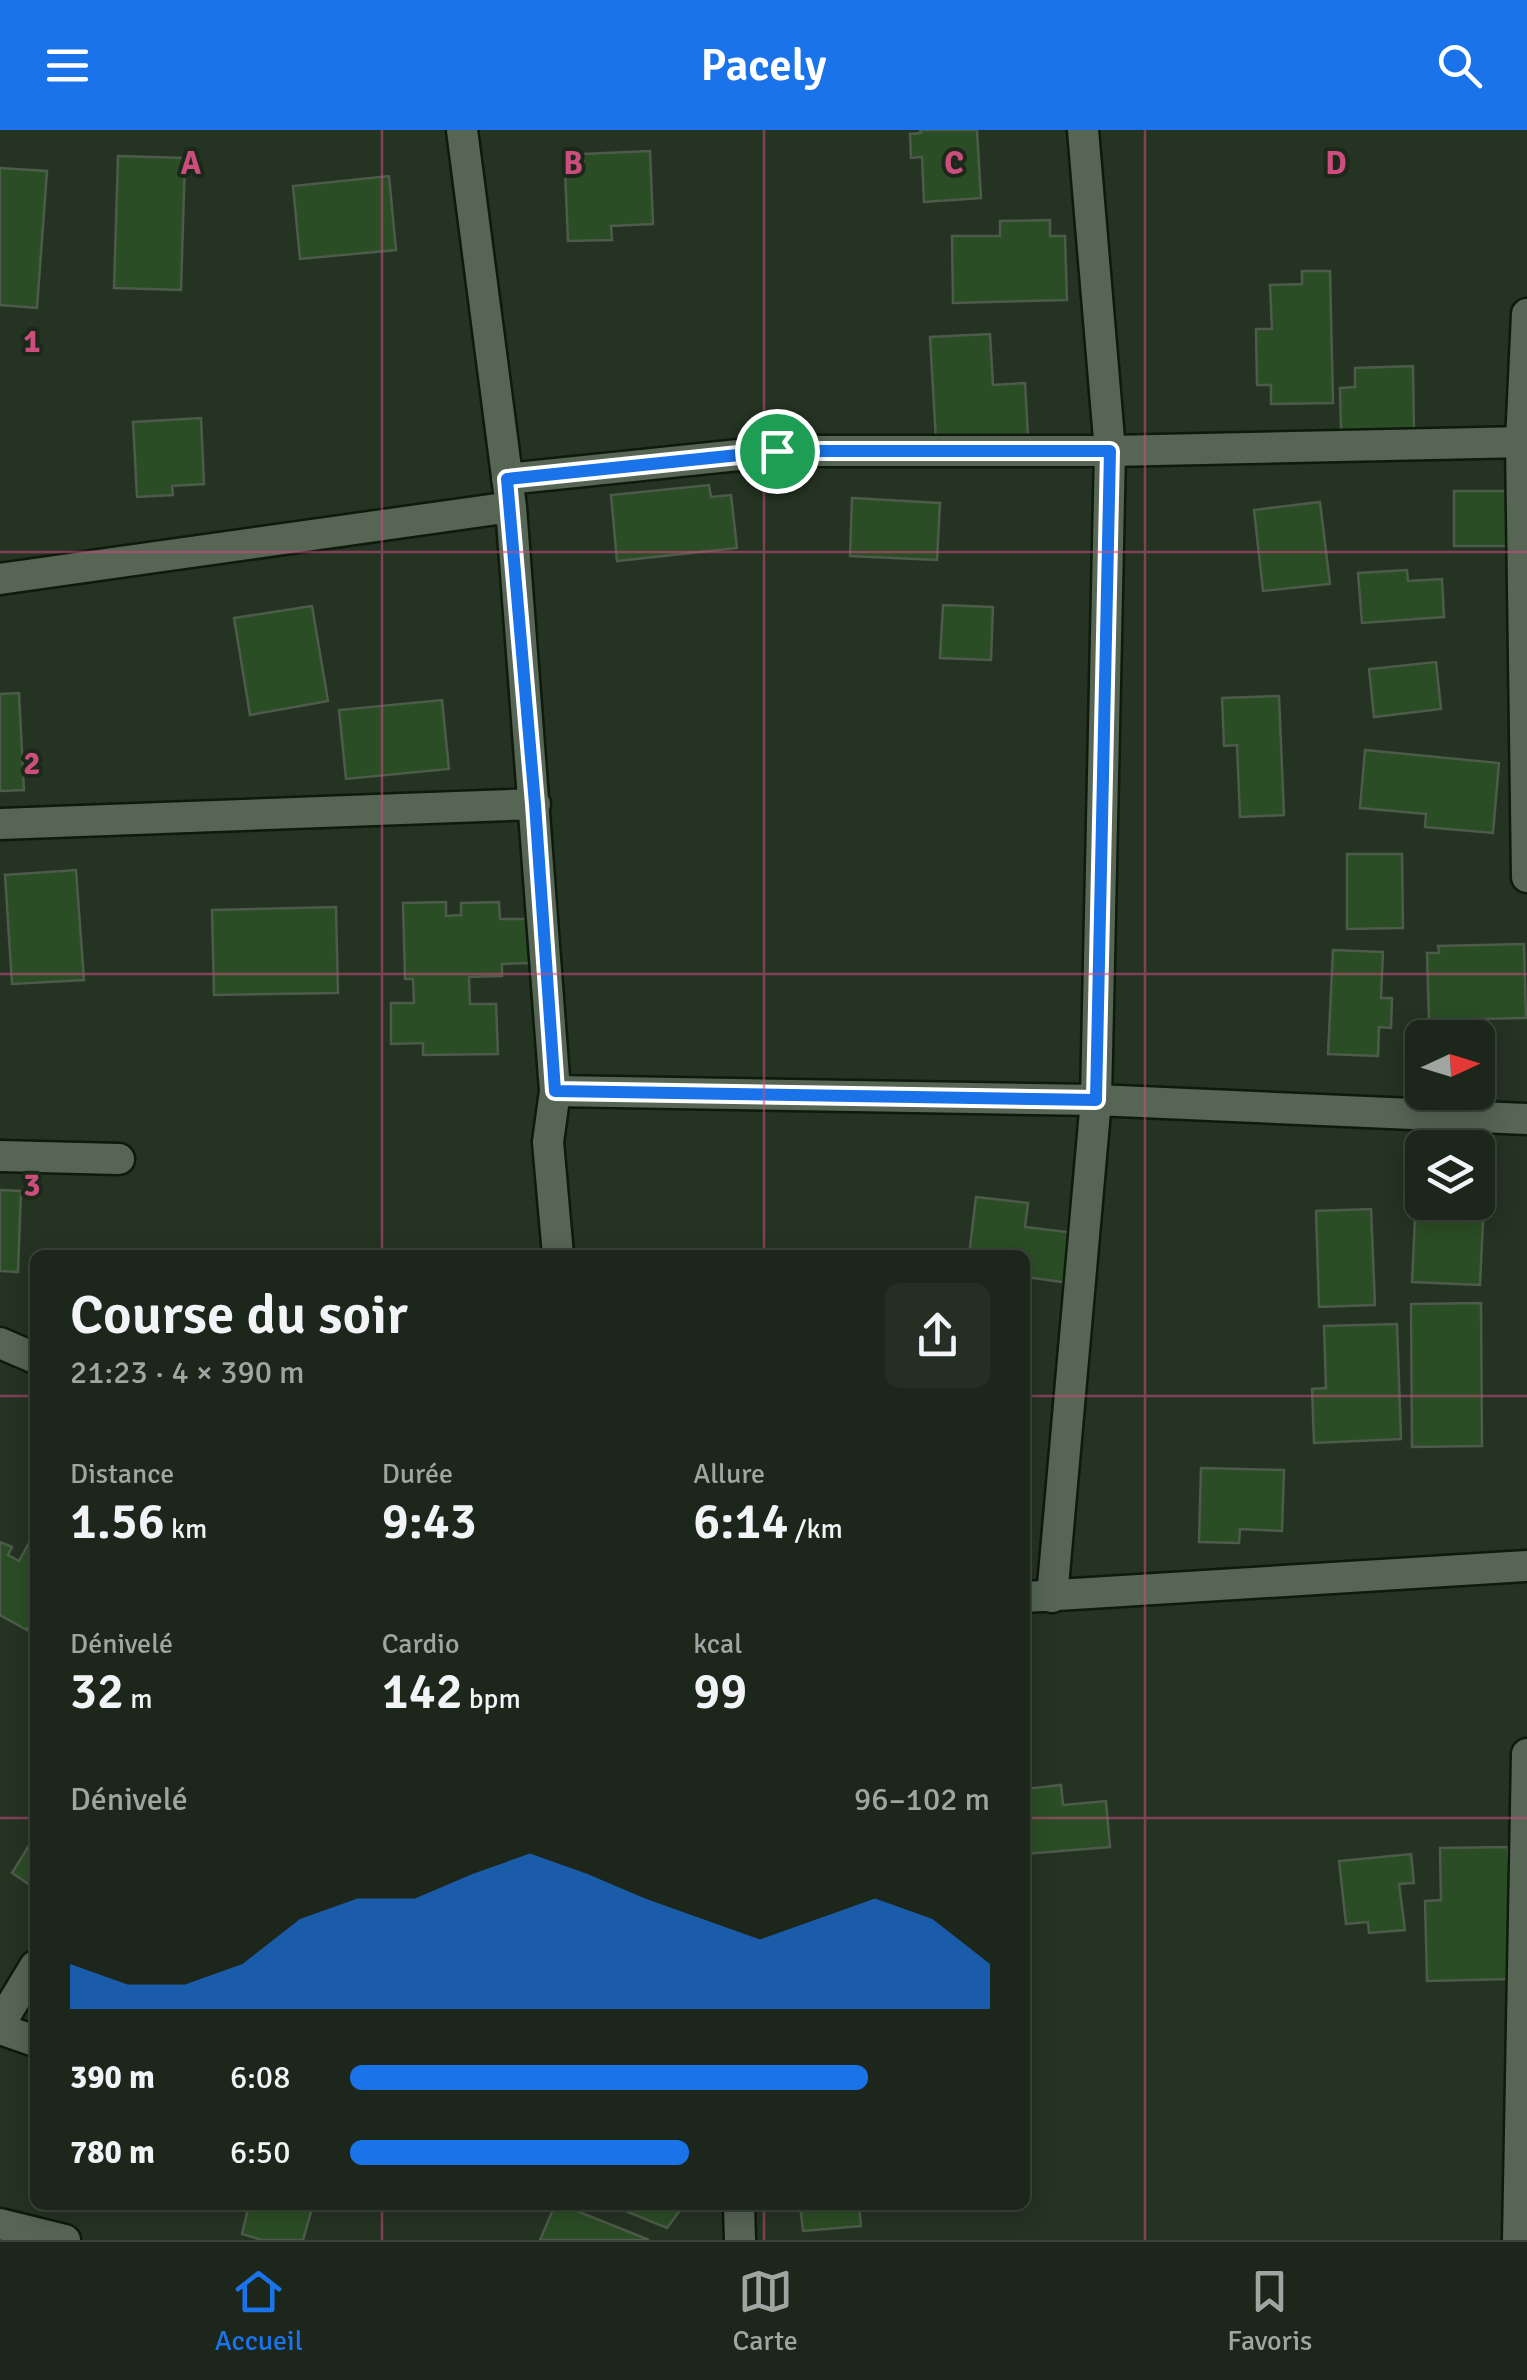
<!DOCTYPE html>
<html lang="fr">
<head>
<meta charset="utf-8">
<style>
	body { margin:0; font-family:Signika,sans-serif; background:#252e23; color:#f1f3f6; height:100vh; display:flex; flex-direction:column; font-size:38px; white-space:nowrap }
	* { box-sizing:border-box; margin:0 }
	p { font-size:32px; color:#a0a5a2 }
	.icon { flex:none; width:55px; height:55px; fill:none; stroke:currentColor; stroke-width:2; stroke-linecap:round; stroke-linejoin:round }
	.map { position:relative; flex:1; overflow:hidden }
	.sheet { position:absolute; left:30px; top:1120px; width:1000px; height:960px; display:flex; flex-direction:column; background:#1c261a; border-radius:15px; box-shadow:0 5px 25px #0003,0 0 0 2px #3a4339 }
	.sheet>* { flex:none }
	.needle { width:65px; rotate:86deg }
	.controls { position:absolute; left:1405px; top:890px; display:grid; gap:20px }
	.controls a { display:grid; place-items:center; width:90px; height:90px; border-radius:15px; background:#1c261a; box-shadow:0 5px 25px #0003,0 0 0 2px #3a4339; font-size:50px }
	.pin { position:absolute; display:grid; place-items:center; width:85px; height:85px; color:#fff; margin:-42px; border:5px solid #fff; border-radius:50%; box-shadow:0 2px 10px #0007 }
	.round { display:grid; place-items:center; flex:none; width:105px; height:105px; border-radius:15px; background:#252e23 }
	.overview { display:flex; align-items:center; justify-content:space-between; height:170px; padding:0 40px }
	h1 { font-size:55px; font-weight:600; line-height:75px }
	.figures { display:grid; grid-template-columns:repeat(3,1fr); gap:15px; height:170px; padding:10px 40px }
	.figures div { display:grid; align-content:center }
	.figures b { font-size:50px; font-weight:600 }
	.figures small { font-size:28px; font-weight:400 }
	.figures p { font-size:28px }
	.chart { height:280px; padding:20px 40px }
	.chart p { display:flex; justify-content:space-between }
	.chart svg { width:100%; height:180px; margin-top:10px; fill:#1a73e8; opacity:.7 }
	ul { padding:0 40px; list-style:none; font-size:32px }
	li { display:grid; grid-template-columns:160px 120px 1fr; align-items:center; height:75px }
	li i { height:25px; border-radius:12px; background:#1a73e8 }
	header { display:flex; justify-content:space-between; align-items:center; height:130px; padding:0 40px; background:#1a73e8; color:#fff; font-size:45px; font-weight:600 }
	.menu { display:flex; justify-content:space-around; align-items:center; height:140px; border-top:2px solid #3a4339; background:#1c261a; font-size:28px; color:#a0a5a2 }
	.menu a { display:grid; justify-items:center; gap:5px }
	.menu .current { color:#1a73e8 }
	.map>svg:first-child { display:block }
	.building { fill:#2b4d25; stroke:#4d5b4a; stroke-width:2.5 }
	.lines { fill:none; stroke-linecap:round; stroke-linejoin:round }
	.minor-casing { stroke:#0e1a0c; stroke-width:35 }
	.minor { stroke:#566554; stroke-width:30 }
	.route-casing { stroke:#fff; stroke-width:20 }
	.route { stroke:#1a73e8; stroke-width:12 }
	.grid { fill:none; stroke:#cb4e7d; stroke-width:2.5; stroke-opacity:0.55 }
	.grid-label { font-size:32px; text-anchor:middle; font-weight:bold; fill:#cb4e7d; stroke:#1c291a; stroke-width:8; stroke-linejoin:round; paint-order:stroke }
</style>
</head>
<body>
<header><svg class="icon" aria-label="menu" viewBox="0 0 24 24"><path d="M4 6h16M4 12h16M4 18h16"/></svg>Pacely<svg class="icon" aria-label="search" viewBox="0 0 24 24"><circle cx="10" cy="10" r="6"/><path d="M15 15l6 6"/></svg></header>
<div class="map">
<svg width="1527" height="2110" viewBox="0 0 1527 2110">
	<rect width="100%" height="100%" fill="#253323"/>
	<path class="building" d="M920,0H977L981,68L924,72L922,27L911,28L910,4L921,3Z
		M650,21L653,94L611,96L612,110L568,111L565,41L584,40L583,24Z
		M118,26L185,28L181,160L114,158Z
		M0,38L47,41L37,178L0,175Z
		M389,46L396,120L300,129L293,56Z
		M1050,90V106H1065L1067,170L953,173L952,106H1000V91Z
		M1302,141H1330L1333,273L1271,274V255H1257L1256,199H1272L1270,155L1302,154Z
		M990,204L993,255L1025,253L1028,305L936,311L930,207Z
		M1413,236L1414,300L1341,301L1340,258L1355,257V238Z
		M201,288L204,354L172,356L173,365L137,367L133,292Z
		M709,355L711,367L731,365L737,418L617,431L611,365Z
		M1454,361H1511V416H1454Z
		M852,368L940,373L937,430L850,426Z
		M1320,372L1330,454L1263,461L1254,380Z
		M1407,440L1408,451L1442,449L1444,487L1362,493L1358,443Z
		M943,475L993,477L991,530L940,528Z
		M312,476L328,571L250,585L234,488Z
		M1436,532L1441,579L1374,587L1369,539Z
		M19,563L24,660L0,661V564Z
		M1279,566L1284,685L1240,687L1237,615L1224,616L1222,568Z
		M442,570L449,639L346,649L339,580Z
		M1365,620L1499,633L1493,703L1425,697L1426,684L1360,678Z
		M1347,724H1402L1403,798L1347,799Z
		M76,740L84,850L12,854L5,745Z
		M446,772V786L461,785V773L499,772L500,789H529L530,833L502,834V846L469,847L470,874H496L498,924L423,925V913L391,914V873H414L413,849H405L403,773Z
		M336,777L338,863L214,865L212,780Z
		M1524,814L1526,888L1429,890L1427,823H1439L1438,816Z
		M1333,820L1383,822L1381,868H1392L1391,898L1379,897L1378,926L1328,924Z
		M1418,1025L1422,1026V1072H1478V1029H1486L1480,1155L1412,1152Z
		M0,1060L21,1061L18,1142L0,1141Z
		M976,1067L1028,1073L1025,1097L1084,1104L1077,1154L1025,1147V1125H969Z
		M1371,1079L1375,1175L1319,1177L1316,1081Z
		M1481,1173L1482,1316L1412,1317L1411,1174Z
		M1397,1194L1401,1309L1314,1313L1312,1259L1326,1258L1324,1196Z
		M1201,1338L1284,1340L1282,1401L1240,1399L1239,1413L1199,1412Z
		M30,1411L35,1413V1484L27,1500L0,1485V1412L12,1417L8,1425L19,1431Z
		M1061,1655L1063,1675L1106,1671L1110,1717L1025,1724V1659Z
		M35,1706V1754L33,1757L12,1743Z
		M1508,1717L1512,1849L1427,1851L1425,1771L1441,1770L1440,1718Z
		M1411,1724L1414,1753L1399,1754L1405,1800L1369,1803L1368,1792L1346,1794L1339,1731Z
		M249,2075H313L303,2110H262L242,2104Z
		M555,2075H562L649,2110H540Z
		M611,2075H684L667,2098Z
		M800,2075H859L861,2096L803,2101Z"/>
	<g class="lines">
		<g class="minor-casing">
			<path id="minor" d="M462,0L511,377L555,961L548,1012L558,1125
				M1527,184L1521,312L1527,747
				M507,349L777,321H1110L1527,312
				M0,449L511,377
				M0,694L535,674
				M555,961L1096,970L1527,989
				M0,1026L119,1029
				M0,1213L35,1228
				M1025,1467L1527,1436
				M1052,1467L1096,970L1110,321L1083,0
				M0,1894L35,1836
				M0,1899L35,1911
				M739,2075L740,2110
				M0,2094L65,2110
				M1518,2110L1527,1624"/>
		</g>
		<use href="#minor" class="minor"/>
	</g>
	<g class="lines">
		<g class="route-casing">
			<path id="route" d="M777,321H1110L1096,970L555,961L535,674L507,349Z"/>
		</g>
		<use href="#route" class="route"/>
	</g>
	<path class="grid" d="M382,0V1125M764,0V1125M1145,0V2110M0,422H1527M0,844H1527M0,1266H35M1025,1266H1527M0,1688H35M1025,1688H1527M382,2075V2110M764,2075V2110"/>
	<g class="grid-label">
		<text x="191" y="44">A</text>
		<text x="573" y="44">B</text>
		<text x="954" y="44">C</text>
		<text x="1336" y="44">D</text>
		<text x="32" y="222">1</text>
		<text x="32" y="644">2</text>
		<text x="32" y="1066">3</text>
	</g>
</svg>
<div class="controls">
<a><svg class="needle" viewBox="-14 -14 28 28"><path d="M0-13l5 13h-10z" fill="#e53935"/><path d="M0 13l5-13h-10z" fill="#a0a5a2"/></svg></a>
<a><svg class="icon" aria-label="layers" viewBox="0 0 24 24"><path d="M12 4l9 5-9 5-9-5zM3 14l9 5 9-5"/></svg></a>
</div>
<div class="pin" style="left:777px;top:321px;background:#1e9e55"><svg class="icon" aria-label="arrive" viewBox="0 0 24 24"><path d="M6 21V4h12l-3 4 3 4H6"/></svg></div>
<section class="sheet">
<div class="overview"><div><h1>Course du soir</h1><p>21:23 · 4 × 390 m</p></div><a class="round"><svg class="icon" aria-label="share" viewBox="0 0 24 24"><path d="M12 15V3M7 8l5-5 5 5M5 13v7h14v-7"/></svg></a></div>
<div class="figures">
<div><p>Distance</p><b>1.56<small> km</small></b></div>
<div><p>Durée</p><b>9:43</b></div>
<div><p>Allure</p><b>6:14<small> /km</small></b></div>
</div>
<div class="figures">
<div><p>Dénivelé</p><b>32<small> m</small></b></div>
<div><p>Cardio</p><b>142<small> bpm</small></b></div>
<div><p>kcal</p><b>99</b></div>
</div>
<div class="chart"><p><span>Dénivelé</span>96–102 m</p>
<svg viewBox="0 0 160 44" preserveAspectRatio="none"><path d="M0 44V33L10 38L20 38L30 33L40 22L50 17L60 17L70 11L80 6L90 11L100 17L110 22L120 27L130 22L140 17L150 22L160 33V44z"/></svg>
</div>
<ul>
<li><b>390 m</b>6:08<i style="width:81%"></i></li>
<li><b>780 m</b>6:50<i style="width:53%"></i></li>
</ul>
</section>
</div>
<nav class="menu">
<a class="current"><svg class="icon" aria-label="home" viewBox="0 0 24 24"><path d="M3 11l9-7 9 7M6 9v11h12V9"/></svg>Accueil</a>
<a><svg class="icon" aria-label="map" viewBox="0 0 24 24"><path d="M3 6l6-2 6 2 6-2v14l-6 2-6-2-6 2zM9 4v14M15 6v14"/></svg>Carte</a>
<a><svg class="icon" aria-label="saved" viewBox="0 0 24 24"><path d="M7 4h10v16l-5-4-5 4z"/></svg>Favoris</a>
</nav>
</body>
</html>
